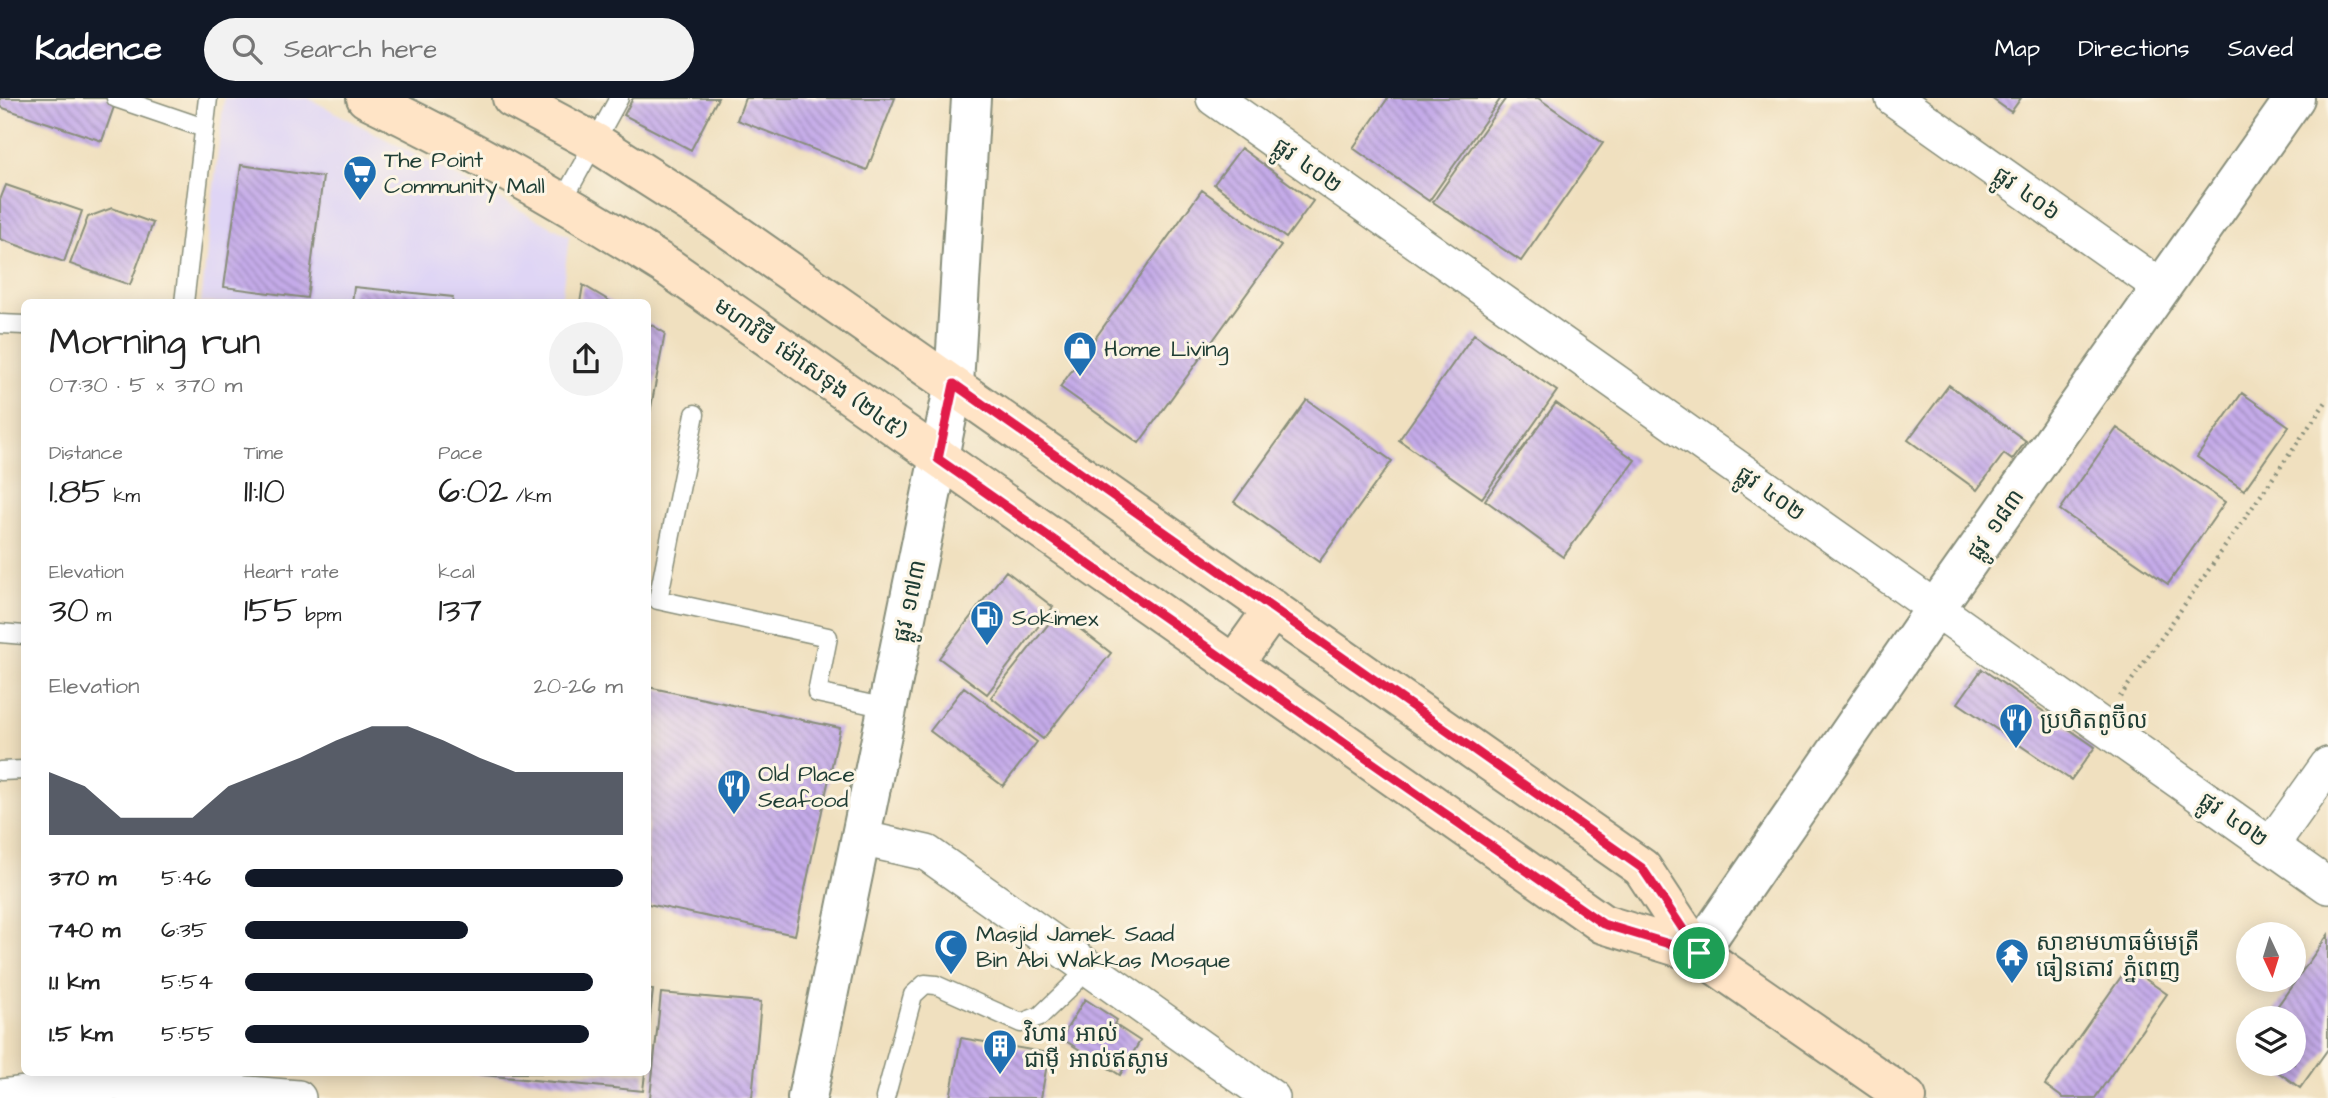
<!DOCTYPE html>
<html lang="en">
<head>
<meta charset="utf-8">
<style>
	body { margin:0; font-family:"Architects Daughter","Noto Sans Khmer",sans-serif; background:#f2f2f2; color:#222; height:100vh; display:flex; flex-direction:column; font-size:26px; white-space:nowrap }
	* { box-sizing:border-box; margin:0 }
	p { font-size:23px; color:#767676 }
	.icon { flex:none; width:38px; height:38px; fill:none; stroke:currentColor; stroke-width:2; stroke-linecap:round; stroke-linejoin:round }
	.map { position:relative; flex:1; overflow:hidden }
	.side { position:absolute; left:21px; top:201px; width:630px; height:777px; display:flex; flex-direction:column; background:#fff; border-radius:10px; box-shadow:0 4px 18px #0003 }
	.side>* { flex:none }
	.needle { width:46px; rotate:176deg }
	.controls { position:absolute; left:2236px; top:824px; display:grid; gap:14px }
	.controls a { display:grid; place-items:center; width:70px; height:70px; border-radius:50%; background:#fff; box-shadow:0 4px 18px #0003; font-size:35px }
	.pin { position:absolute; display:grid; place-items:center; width:60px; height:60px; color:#fff; margin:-30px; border:4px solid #fff; border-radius:50%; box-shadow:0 2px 7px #0007 }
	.round { display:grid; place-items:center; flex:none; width:74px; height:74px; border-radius:37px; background:#f2f2f2 }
	.overview { display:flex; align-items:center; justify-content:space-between; height:119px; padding:0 28px }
	h1 { font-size:38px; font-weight:600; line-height:52px }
	.metrics { display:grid; grid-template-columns:repeat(3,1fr); gap:10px; height:119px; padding:7px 28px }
	.metrics div { display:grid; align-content:center }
	.metrics b { font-size:35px; font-weight:600 }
	.metrics small { font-size:19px; font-weight:400 }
	.metrics p { font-size:19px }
	.chart { height:196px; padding:14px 28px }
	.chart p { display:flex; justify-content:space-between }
	.chart svg { width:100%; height:126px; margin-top:7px; fill:#111827; opacity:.7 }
	ul { padding:0 28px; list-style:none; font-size:23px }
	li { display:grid; grid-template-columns:112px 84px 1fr; align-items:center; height:52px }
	li i { height:18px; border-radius:9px; background:#111827 }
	header { display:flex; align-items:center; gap:42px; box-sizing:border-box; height:98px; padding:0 35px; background:#111827; color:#fff }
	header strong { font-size:33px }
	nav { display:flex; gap:38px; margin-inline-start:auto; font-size:24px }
	.search { width:490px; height:63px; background:#f2f2f2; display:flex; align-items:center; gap:18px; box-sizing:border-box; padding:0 24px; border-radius:38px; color:#767676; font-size:26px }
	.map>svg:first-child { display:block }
	.built { fill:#dfd5f5 }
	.building { fill:url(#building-back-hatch) }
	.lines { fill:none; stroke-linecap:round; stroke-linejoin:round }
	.service-casing { stroke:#888e7a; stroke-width:21 }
	.minor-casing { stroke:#888e7a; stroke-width:38 }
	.tertiary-casing { stroke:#888e7a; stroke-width:42 }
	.secondary-casing { stroke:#888e7a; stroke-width:42 }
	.path { stroke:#888e7a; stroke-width:4.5; stroke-dasharray:2 5; stroke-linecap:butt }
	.service { stroke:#fff; stroke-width:18 }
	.minor { stroke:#fff; stroke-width:35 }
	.tertiary { stroke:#fff; stroke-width:38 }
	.secondary { stroke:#ffe4c6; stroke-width:38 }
	.route-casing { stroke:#fff; stroke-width:14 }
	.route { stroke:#e11d48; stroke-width:9 }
	.labels { text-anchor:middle; stroke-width:6; stroke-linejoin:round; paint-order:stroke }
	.poi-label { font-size:23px; fill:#1f3d34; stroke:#fcf5e5; text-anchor:start }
	.street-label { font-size:23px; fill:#1f3d34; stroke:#fcf5e5 }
</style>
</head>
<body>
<header>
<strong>Kadence</strong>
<div class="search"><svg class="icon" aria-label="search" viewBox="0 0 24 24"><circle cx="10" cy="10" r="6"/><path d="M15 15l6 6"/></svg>Search here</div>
<nav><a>Map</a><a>Directions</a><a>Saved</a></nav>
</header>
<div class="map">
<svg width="2328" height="1000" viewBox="0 0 2328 1000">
	<defs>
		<pattern id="building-back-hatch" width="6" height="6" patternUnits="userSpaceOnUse" patternTransform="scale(1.75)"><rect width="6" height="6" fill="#c5abe9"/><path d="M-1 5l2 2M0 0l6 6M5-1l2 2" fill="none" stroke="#9f8cbe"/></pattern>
	</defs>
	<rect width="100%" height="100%" fill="#fcf5e5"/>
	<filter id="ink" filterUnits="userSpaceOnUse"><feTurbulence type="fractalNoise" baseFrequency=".0143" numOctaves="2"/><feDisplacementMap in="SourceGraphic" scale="14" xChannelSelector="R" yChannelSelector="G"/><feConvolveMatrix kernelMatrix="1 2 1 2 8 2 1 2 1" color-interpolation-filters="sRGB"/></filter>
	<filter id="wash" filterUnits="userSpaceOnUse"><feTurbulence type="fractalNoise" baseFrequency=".00686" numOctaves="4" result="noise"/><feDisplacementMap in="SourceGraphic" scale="28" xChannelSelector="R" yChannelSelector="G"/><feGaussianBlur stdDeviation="1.57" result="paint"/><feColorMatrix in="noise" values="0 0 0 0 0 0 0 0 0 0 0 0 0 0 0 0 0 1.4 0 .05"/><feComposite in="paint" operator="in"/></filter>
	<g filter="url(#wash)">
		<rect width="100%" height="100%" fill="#f0e0bf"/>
		<path class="built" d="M224,0H308L569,138L561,205H201Z"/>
		<g id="blocks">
			<path class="building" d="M0,0H108L116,3L102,43L0,9Z
				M633,0H718L691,52L624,17Z
				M745,0H895L867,72L737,22Z
				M1388,0H1501L1429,103L1353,50Z
				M1506,0H1538L1603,45L1521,163L1433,104Z
				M1991,0H2021L2011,14Z
				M1241,50L1313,103L1286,140L1214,86Z
				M241,67L323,79L307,200L224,189Z
				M6,87L82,113L64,164L0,141V102Z
				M1202,92L1281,148L1139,345L1060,289Z
				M112,110L153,125L130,187L70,166L88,119Z
				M583,187L613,205H580Z
				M354,189L453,199L452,205H352Z
				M648,225L665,235L649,320H648Z
				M1474,236L1557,293L1482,400L1399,342Z
				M1949,287L2026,343L2012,362L2004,356L1977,392L1908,342Z
				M2242,295L2289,328L2244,392L2197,359Z
				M1307,302L1392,363L1319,464L1234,404Z
				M1556,305L1635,362L1563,459L1485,402Z
				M2117,330L2225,404L2168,486L2060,412Z
				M1006,473L1053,509L987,596L939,560Z
				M1058,514L1111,555L1043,641L991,599Z
				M1982,571L2095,649L2071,682L1958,605Z
				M648,589L840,630L795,837L648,806Z
				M964,589L1037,644L1003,688L930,633Z
				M2328,837V951L2300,990L2267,966H2294V920H2269Z
				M2128,869L2167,896L2095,1000H2063L2045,987Z
				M648,891L653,892L649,927H648Z
				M661,895L761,904L752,1000H650Z
				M1085,901L1117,922L1114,926L1140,943L1120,977L1061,940Z
				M961,940L1049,955L1041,1000H950Z
				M464,975H645L643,993Z"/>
		</g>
	</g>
	<g filter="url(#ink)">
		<use href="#blocks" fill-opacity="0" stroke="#888e7a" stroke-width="2"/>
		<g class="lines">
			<g class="service-casing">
				<path id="service" d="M116,0L204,30
					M563,102L619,0
					M184,205L208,0
					M0,226L24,227
					M695,316L658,502L828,539L817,595L887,610
					M0,535L24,537
					M0,673L24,672
					M885,1000L913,897L925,886L936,887L1021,925L1040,918L1090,870"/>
			</g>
			<g class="minor-casing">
				<path id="minor" d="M1214,0L2328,788
					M1893,0L2161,189
					M860,740L927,755L1272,1000
					M2271,747L2328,667
					M0,999L114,985L298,1000"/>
			</g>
			<g class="tertiary-casing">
				<path id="tertiary" d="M1698,855L1935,511L2295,0
					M807,1000L954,286L971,0"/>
			</g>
			<g class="secondary-casing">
				<path id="secondary" d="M366,0C471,50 570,107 668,169L1603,826L1698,855L1907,1000
					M512,0L596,45L712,119L1642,770L1698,855
					M1233,567L1273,511"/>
			</g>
			<path class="path" d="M2120,599L2328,301"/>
			<use href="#service" class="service"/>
			<use href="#minor" class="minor"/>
			<use href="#tertiary" class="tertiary"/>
			<use href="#secondary" class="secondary"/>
		</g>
	</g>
	<g class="lines" filter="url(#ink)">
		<g class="route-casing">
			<path id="route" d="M954,286L1642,770L1699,855L1603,826L938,361Z"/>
		</g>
		<use href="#route" class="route"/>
	</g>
	<defs>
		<g id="supermarket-pin" transform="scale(1.75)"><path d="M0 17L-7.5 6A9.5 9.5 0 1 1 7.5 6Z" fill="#1f6fb2" stroke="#fcf5e5"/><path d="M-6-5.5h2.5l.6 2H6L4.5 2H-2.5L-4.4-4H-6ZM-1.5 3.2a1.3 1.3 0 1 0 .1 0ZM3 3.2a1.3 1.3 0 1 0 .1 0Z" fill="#fff"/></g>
		<g id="shop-pin" transform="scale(1.75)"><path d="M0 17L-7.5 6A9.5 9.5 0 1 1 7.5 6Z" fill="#1f6fb2" stroke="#fcf5e5"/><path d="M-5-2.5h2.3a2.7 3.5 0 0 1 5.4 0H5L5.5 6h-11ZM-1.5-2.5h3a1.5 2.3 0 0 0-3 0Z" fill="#fff"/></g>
		<g id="fuel-pin" transform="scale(1.75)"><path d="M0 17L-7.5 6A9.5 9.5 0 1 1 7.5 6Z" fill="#1f6fb2" stroke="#fcf5e5"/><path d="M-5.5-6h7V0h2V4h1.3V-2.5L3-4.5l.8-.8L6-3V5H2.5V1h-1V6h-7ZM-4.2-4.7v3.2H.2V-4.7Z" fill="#fff"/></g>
		<g id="restaurant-pin" transform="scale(1.75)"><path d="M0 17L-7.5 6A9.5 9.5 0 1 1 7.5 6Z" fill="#1f6fb2" stroke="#fcf5e5"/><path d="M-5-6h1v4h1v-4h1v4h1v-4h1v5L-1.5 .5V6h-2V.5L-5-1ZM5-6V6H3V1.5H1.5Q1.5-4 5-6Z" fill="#fff"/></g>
		<g id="mosque-pin" transform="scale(1.75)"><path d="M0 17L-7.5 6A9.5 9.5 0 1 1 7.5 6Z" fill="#1f6fb2" stroke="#fcf5e5"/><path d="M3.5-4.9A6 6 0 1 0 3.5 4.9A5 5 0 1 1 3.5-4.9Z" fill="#fff"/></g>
		<g id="temple-pin" transform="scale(1.75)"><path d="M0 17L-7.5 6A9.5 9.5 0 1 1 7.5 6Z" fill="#1f6fb2" stroke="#fcf5e5"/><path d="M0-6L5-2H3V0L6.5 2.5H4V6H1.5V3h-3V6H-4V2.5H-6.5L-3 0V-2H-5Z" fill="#fff"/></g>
		<g id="building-pin" transform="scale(1.75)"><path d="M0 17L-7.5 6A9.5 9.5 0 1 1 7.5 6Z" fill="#1f6fb2" stroke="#fcf5e5"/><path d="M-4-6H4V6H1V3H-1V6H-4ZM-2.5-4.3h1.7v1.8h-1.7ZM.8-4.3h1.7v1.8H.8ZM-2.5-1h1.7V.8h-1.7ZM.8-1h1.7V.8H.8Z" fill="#fff"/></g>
	</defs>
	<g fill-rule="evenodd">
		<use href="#supermarket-pin" x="360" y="74"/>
		<use href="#shop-pin" x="1080" y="250"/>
		<use href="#fuel-pin" x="987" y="519"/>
		<use href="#restaurant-pin" x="2016" y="622"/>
		<use href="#restaurant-pin" x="734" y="688"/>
		<use href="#mosque-pin" x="951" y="848"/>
		<use href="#temple-pin" x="2012" y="857"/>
		<use href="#building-pin" x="1000" y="948"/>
	</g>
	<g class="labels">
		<g class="poi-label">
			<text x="384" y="69">The Point<tspan x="384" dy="26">Community Mall</tspan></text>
			<text x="1104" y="258">Home Living</text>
			<text x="1012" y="527">Sokimex</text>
			<text x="2040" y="630">ប្រហិតពូប៊ីល</text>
			<text x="758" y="683">Old Place<tspan x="758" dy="26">Seafood</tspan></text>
			<text x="976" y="843">Masjid Jamek Saad<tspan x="976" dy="26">Bin Abi Wakkas Mosque</tspan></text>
			<text x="2036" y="852">សាខាមហាធម៌មេត្រី<tspan x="2036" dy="26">ធៀនតោវ ភ្នំពេញ</tspan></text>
			<text x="1024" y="943">វិហារ អាល់<tspan x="1024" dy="26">ជាម៉ី អាល់ឥស្លាម</tspan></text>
		</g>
		<g class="street-label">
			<text transform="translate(1308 67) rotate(35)" y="8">ផ្លូវ ៤០២</text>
			<text transform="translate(2027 95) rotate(35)" y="8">ផ្លូវ ៤០៦</text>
			<text transform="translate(811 270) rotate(35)" y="8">មហាវិថី ម៉ៅសេទុង (២៤៥)</text>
			<text transform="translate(1771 395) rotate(35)" y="8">ផ្លូវ ៤០២</text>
			<text transform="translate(1995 426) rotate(-55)" y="8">ផ្លូវ ១៨៣</text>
			<text transform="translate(909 503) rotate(-78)" y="8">ផ្លូវ ១៧៣</text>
			<text transform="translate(2234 721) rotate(35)" y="8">ផ្លូវ ៤០២</text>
		</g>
	</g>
</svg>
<div class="controls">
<a><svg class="needle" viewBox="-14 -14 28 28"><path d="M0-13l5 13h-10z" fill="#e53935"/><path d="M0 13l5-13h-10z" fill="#767676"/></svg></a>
<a><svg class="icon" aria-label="layers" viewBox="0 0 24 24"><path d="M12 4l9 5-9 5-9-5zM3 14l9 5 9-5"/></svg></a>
</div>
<div class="pin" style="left:1699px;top:855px;background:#1e9e55"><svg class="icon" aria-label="arrive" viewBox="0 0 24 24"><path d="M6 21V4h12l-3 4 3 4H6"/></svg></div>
<section class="side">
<div class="overview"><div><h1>Morning run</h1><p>07:30 · 5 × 370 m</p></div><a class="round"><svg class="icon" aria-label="share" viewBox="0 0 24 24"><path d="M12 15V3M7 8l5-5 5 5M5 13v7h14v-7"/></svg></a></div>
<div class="metrics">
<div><p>Distance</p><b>1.85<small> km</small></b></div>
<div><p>Time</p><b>11:10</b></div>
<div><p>Pace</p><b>6:02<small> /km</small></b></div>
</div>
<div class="metrics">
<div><p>Elevation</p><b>30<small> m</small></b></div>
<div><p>Heart rate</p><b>155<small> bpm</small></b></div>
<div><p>kcal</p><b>137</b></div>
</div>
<div class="chart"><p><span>Elevation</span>20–26 m</p>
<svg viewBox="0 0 160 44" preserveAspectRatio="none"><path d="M0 44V22L10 27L20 38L30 38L40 38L50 27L60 22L70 17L80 11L90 6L100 6L110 11L120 17L130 22L140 22L150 22L160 22V44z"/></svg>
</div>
<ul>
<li><b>370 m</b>5:46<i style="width:100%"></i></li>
<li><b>740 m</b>6:35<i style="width:59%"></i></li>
<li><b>1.1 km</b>5:54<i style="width:92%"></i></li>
<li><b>1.5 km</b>5:55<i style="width:91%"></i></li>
</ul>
</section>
</div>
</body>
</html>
